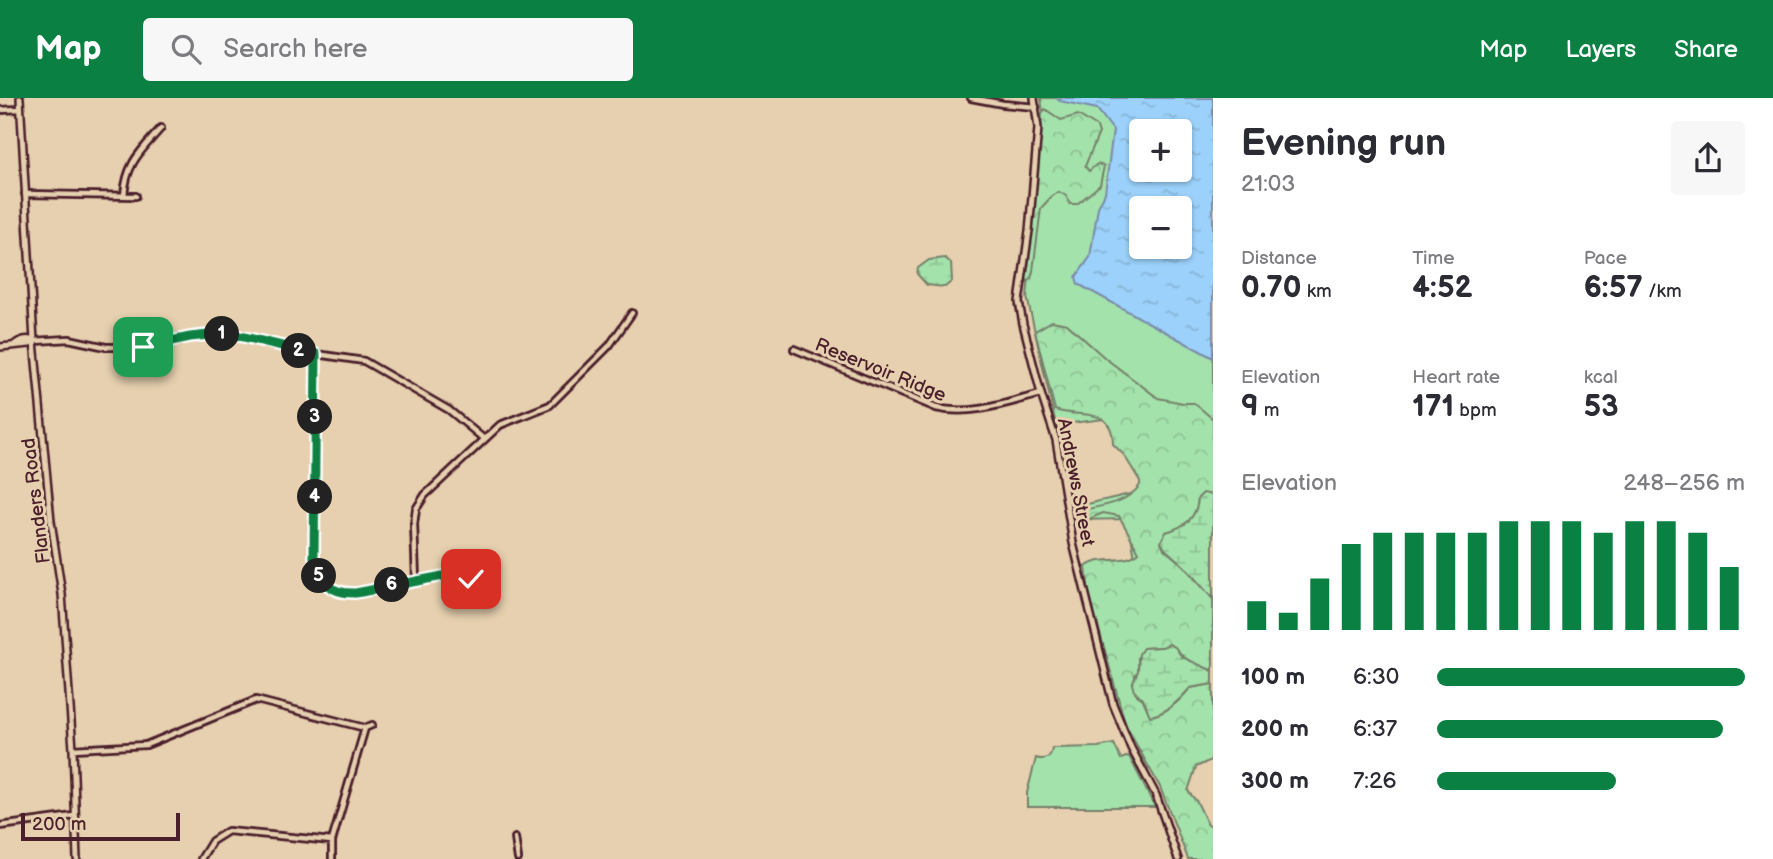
<!DOCTYPE html>
<html lang="en">
<head>
<meta charset="utf-8">
<style>
	body { margin:0; font-family:"Balsamiq Sans",sans-serif; background:#f7f7f7; color:#2b2b33; height:100vh; display:flex; flex-direction:column; font-size:26px; white-space:nowrap }
	* { box-sizing:border-box; margin:0 }
	p { font-size:23px; color:#7c7c81 }
	.icon { flex:none; width:38px; height:38px; fill:none; stroke:currentColor; stroke-width:2; stroke-linecap:round; stroke-linejoin:round }
	.map { position:relative; flex:1; overflow:hidden }
	.panel { display:flex; flex-direction:column; background:#fff; width:560px }
	.panel>* { flex:none }
	.tools { position:absolute; left:1129px; top:21px; display:grid; gap:14px }
	.tools a { display:grid; place-items:center; width:63px; height:63px; border-radius:7px; background:#fff; box-shadow:0 2px 5px #0004; font-size:35px }
	.scale { position:absolute; left:21px; bottom:18px; width:159px; box-sizing:border-box; padding-left:7px; border:4px solid #4a1f2b; border-top:0; font-size:19px; line-height:24px; white-space:nowrap; color:#4a1f2b; -webkit-text-stroke:5px #e6d0af; paint-order:stroke }
	.pin { position:absolute; display:grid; place-items:center; width:60px; height:60px; color:#fff; margin:-30px; border-radius:14px; box-shadow:0 4px 10px #0006 }
	.km { position:absolute; width:35px; height:35px; margin:-18px; border-radius:50%; background:#222; color:#fff; font-size:19px; line-height:35px; text-align:center }
	.round { display:grid; place-items:center; flex:none; width:74px; height:74px; border-radius:7px; background:#f7f7f7 }
	.head { display:flex; align-items:center; justify-content:space-between; height:119px; padding:0 28px }
	h1 { font-size:38px; font-weight:600; line-height:52px }
	.stats { display:grid; grid-template-columns:repeat(3,1fr); gap:10px; height:119px; padding:7px 28px }
	.stats div { display:grid; align-content:center }
	.stats b { font-size:30px; font-weight:600 }
	.stats small { font-size:19px; font-weight:400 }
	.stats p { font-size:19px }
	.chart { height:196px; padding:14px 28px }
	.chart p { display:flex; justify-content:space-between }
	.chart svg { width:100%; height:126px; margin-top:7px; stroke:#0b8043; stroke-width:6 }
	ul { padding:0 28px; list-style:none; font-size:23px }
	li { display:grid; grid-template-columns:112px 84px 1fr; align-items:center; height:52px }
	li i { height:18px; border-radius:9px; background:#0b8043 }
	header { display:flex; align-items:center; gap:42px; box-sizing:border-box; height:98px; padding:0 35px; background:#0b8043; color:#fff }
	header strong { font-size:33px }
	nav { display:flex; gap:38px; margin-inline-start:auto; font-size:24px }
	.search { width:490px; height:63px; background:#f7f7f7; display:flex; align-items:center; gap:18px; box-sizing:border-box; padding:0 24px; border-radius:7px; color:#7c7c81; font-size:26px }
	main { display:flex; flex:1; min-height:0 }
	.map>svg:first-child { display:block }
	.green { fill:#a3e2ab; stroke:#76806b; stroke-width:2; fill-rule:evenodd }
	.forest { fill:url(#forest-crowns); stroke:#76806b; stroke-width:2 }
	.wetland { fill:url(#wetland-marsh); stroke:#76806b; stroke-width:2 }
	.water { fill:url(#water-ripples); stroke:#7b8aa7; stroke-width:2; fill-rule:evenodd }
	.lines { fill:none; stroke-linecap:round; stroke-linejoin:round }
	.minor-casing { stroke:#4a1f2b; stroke-width:10 }
	.tertiary-casing { stroke:#4a1f2b; stroke-width:10 }
	.minor { stroke:#e6d0af; stroke-width:4.5 }
	.tertiary { stroke:#e6d0af; stroke-width:5 }
	.route-casing { stroke:#fff; stroke-width:14 }
	.route { stroke:#0b8043; stroke-width:9 }
	.labels { text-anchor:middle; stroke-width:6; stroke-linejoin:round; paint-order:stroke }
	.street-label { font-size:19px; fill:#4a1f2b; stroke:#e6d0af }
</style>
</head>
<body>
<header>
<strong>Map</strong>
<div class="search"><svg class="icon" aria-label="search" viewBox="0 0 24 24"><circle cx="10" cy="10" r="6"/><path d="M15 15l6 6"/></svg>Search here</div>
<nav><a>Map</a><a>Layers</a><a>Share</a></nav>
</header>
<main>
<div class="map">
<svg width="1213" height="761" viewBox="0 0 1213 761">
	<defs>
		<pattern id="forest-crowns" width="20" height="18" patternUnits="userSpaceOnUse" patternTransform="scale(1.75)"><rect width="20" height="18" fill="#a3e2ab"/><path d="M2 6a3 3 0 1 1 6 0M12 15a3 3 0 1 1 6 0" fill="none" stroke="#8ec193"/></pattern>
		<pattern id="wetland-marsh" width="20" height="14" patternUnits="userSpaceOnUse" patternTransform="scale(1.75)"><rect width="20" height="14" fill="#a3e2ab"/><path d="M1 5h8M5 5V1M11 12h8M15 12V8" fill="none" stroke="#8ec193"/></pattern>
		<pattern id="water-ripples" width="26" height="14" patternUnits="userSpaceOnUse" patternTransform="scale(1.75)"><rect width="26" height="14" fill="#9bd1fa"/><path d="M2 4q2-2 4 0t4 0M15 11q2-2 4 0t4 0" fill="none" stroke="#87b3d6"/></pattern>
	</defs>
	<rect width="100%" height="100%" fill="#e6d0af"/>
	<filter id="ink" filterUnits="userSpaceOnUse"><feTurbulence type="fractalNoise" baseFrequency=".0143" numOctaves="2"/><feDisplacementMap in="SourceGraphic" scale="14" xChannelSelector="R" yChannelSelector="G"/><feConvolveMatrix kernelMatrix="1 2 1 2 8 2 1 2 1" color-interpolation-filters="sRGB"/></filter>
	<g filter="url(#ink)">
		<path class="green" d="M1041,0H1213V615L1149,671L1118,612L1086,472L1137,471L1128,421L1076,422L1074,409L1143,393L1139,369L1104,321L1056,327L1027,199L1044,24ZM1141,33H1180V72H1141ZM1141,110H1180V149H1141Z
			M1114,646L1121,661L1129,658L1155,709H1027V695L1036,660C1045,663 1051,660 1052,650L1098,649Z"/>
		<path class="forest" d="M1045,11L1061,22L1078,17L1097,29L1099,35L1085,68L1089,73L1097,66L1104,68L1100,87L1077,106H1070L1066,98L1059,94L1053,97L1041,110L1033,173L1031,181L1028,184L1025,178L1037,84L1042,15Z
			M1052,223L1067,226L1105,260L1158,300L1183,305H1194L1213,321V397L1198,400C1197,420 1185,429 1166,434L1162,441L1164,451L1184,468L1213,501V573C1200,568 1185,565 1178,552L1162,549L1144,550L1138,559V574L1135,576L1137,597L1143,601L1150,617C1166,617 1180,602 1190,590L1213,586V661L1196,669L1188,693L1197,704L1208,727H1213V761H1188L1160,689L1126,628L1089,496L1086,469C1099,457 1125,467 1139,454L1119,418L1103,415L1089,421L1079,420L1078,413C1099,408 1126,407 1140,387V383L1124,357L1113,346C1113,306 1079,321 1055,312L1035,233Z"/>
		<path class="wetland" d="M945,160L951,165L952,183L945,189L927,187L917,176L918,170L929,162Z
			M1203,395L1213,397V501L1184,468L1164,450L1161,444L1166,434C1185,429 1197,420 1198,400Z
			M1169,546L1175,549L1182,559L1213,573V586L1190,590C1180,602 1166,616 1150,618L1143,601L1134,593L1132,586L1138,573L1139,556L1143,550L1162,549Z"/>
		<path class="water" d="M1056,0H1213V260L1078,186L1076,179L1090,159L1098,109L1105,95L1113,32L1097,11L1060,3ZM1180,33V72H1141V33ZM1180,110V149H1141V110Z"/>
		<g class="lines">
			<g class="minor-casing">
				<path id="minor" d="M971,0L1003,6L1036,9
					M0,12L20,11
					M25,96L136,98
					M124,98C126,65 141,53 161,30
					M34,243L69,241L106,249H143L190,239L227,235L303,254L364,263L449,312L484,341
					M794,251L936,310C972,318 1006,305 1041,296
					M316,256L314,459C319,484 330,496 356,495L458,475L465,476L471,481
					M416,482L414,426L416,411L425,397L500,327L550,307L609,248L632,215
					M73,651L146,647L256,602L365,630L372,627
					M0,728L74,718
					M515,740L518,761
					M201,761L212,743L228,733L332,743
					M332,761V743L365,630"/>
			</g>
			<g class="tertiary-casing">
				<path id="tertiary" d="M20,0L34,243L51,423L62,496L73,651L77,761
					M1034,0L1038,30L1029,133L1019,204L1023,226L1041,296L1056,342L1073,445L1113,606L1131,650L1156,697L1178,761
					M14,247C20,242 27,240 34,243
					M0,249L30,246L33,243"/>
			</g>
			<use href="#minor" class="minor"/>
			<use href="#tertiary" class="tertiary"/>
		</g>
	</g>
	<g class="lines" filter="url(#ink)">
		<g class="route-casing">
			<path id="route" d="M143,249L190,239L227,235L316,256L314,459C319,484 330,496 356,495L458,475L466,476L471,481"/>
		</g>
		<use href="#route" class="route"/>
	</g>
	<g class="labels">
		<g class="street-label">
			<text transform="translate(881 271) rotate(22)" y="7">Reservoir Ridge</text>
			<text transform="translate(1077 384) rotate(79)" y="7">Andrews Street</text>
			<text transform="translate(35 403) rotate(-97)" y="7">Flanders Road</text>
		</g>
	</g>
</svg>
<div class="tools">
<a>+</a>
<a>−</a>
</div>
<div class="scale">200 m</div>
<div class="pin" style="left:143px;top:249px;background:#1e9e55"><svg class="icon" aria-label="arrive" viewBox="0 0 24 24"><path d="M6 21V4h12l-3 4 3 4H6"/></svg></div>
<div class="pin" style="left:471px;top:481px;background:#d93025"><svg class="icon" aria-label="check" viewBox="0 0 24 24"><path d="M5 12l5 5 9-10"/></svg></div>
<b class="km" style="left:222px;top:236px">1</b>
<b class="km" style="left:299px;top:253px">2</b>
<b class="km" style="left:315px;top:319px">3</b>
<b class="km" style="left:315px;top:399px">4</b>
<b class="km" style="left:319px;top:478px">5</b>
<b class="km" style="left:392px;top:487px">6</b>
</div>
<section class="panel">
<div class="head"><div><h1>Evening run</h1><p>21:03</p></div><a class="round"><svg class="icon" aria-label="share" viewBox="0 0 24 24"><path d="M12 15V3M7 8l5-5 5 5M5 13v7h14v-7"/></svg></a></div>
<div class="stats">
<div><p>Distance</p><b>0.70<small> km</small></b></div>
<div><p>Time</p><b>4:52</b></div>
<div><p>Pace</p><b>6:57<small> /km</small></b></div>
</div>
<div class="stats">
<div><p>Elevation</p><b>9<small> m</small></b></div>
<div><p>Heart rate</p><b>171<small> bpm</small></b></div>
<div><p>kcal</p><b>53</b></div>
</div>
<div class="chart"><p><span>Elevation</span>248–256 m</p>
<svg viewBox="0 0 160 44" preserveAspectRatio="none"><path d="M5 44V34M15 44V38M25 44V26M35 44V14M45 44V10M55 44V10M65 44V10M75 44V10M85 44V6M95 44V6M105 44V6M115 44V10M125 44V6M135 44V6M145 44V10M155 44V22"/></svg>
</div>
<ul>
<li><b>100 m</b>6:30<i style="width:100%"></i></li>
<li><b>200 m</b>6:37<i style="width:93%"></i></li>
<li><b>300 m</b>7:26<i style="width:58%"></i></li>
</ul>
</section>
</main>
</body>
</html>
